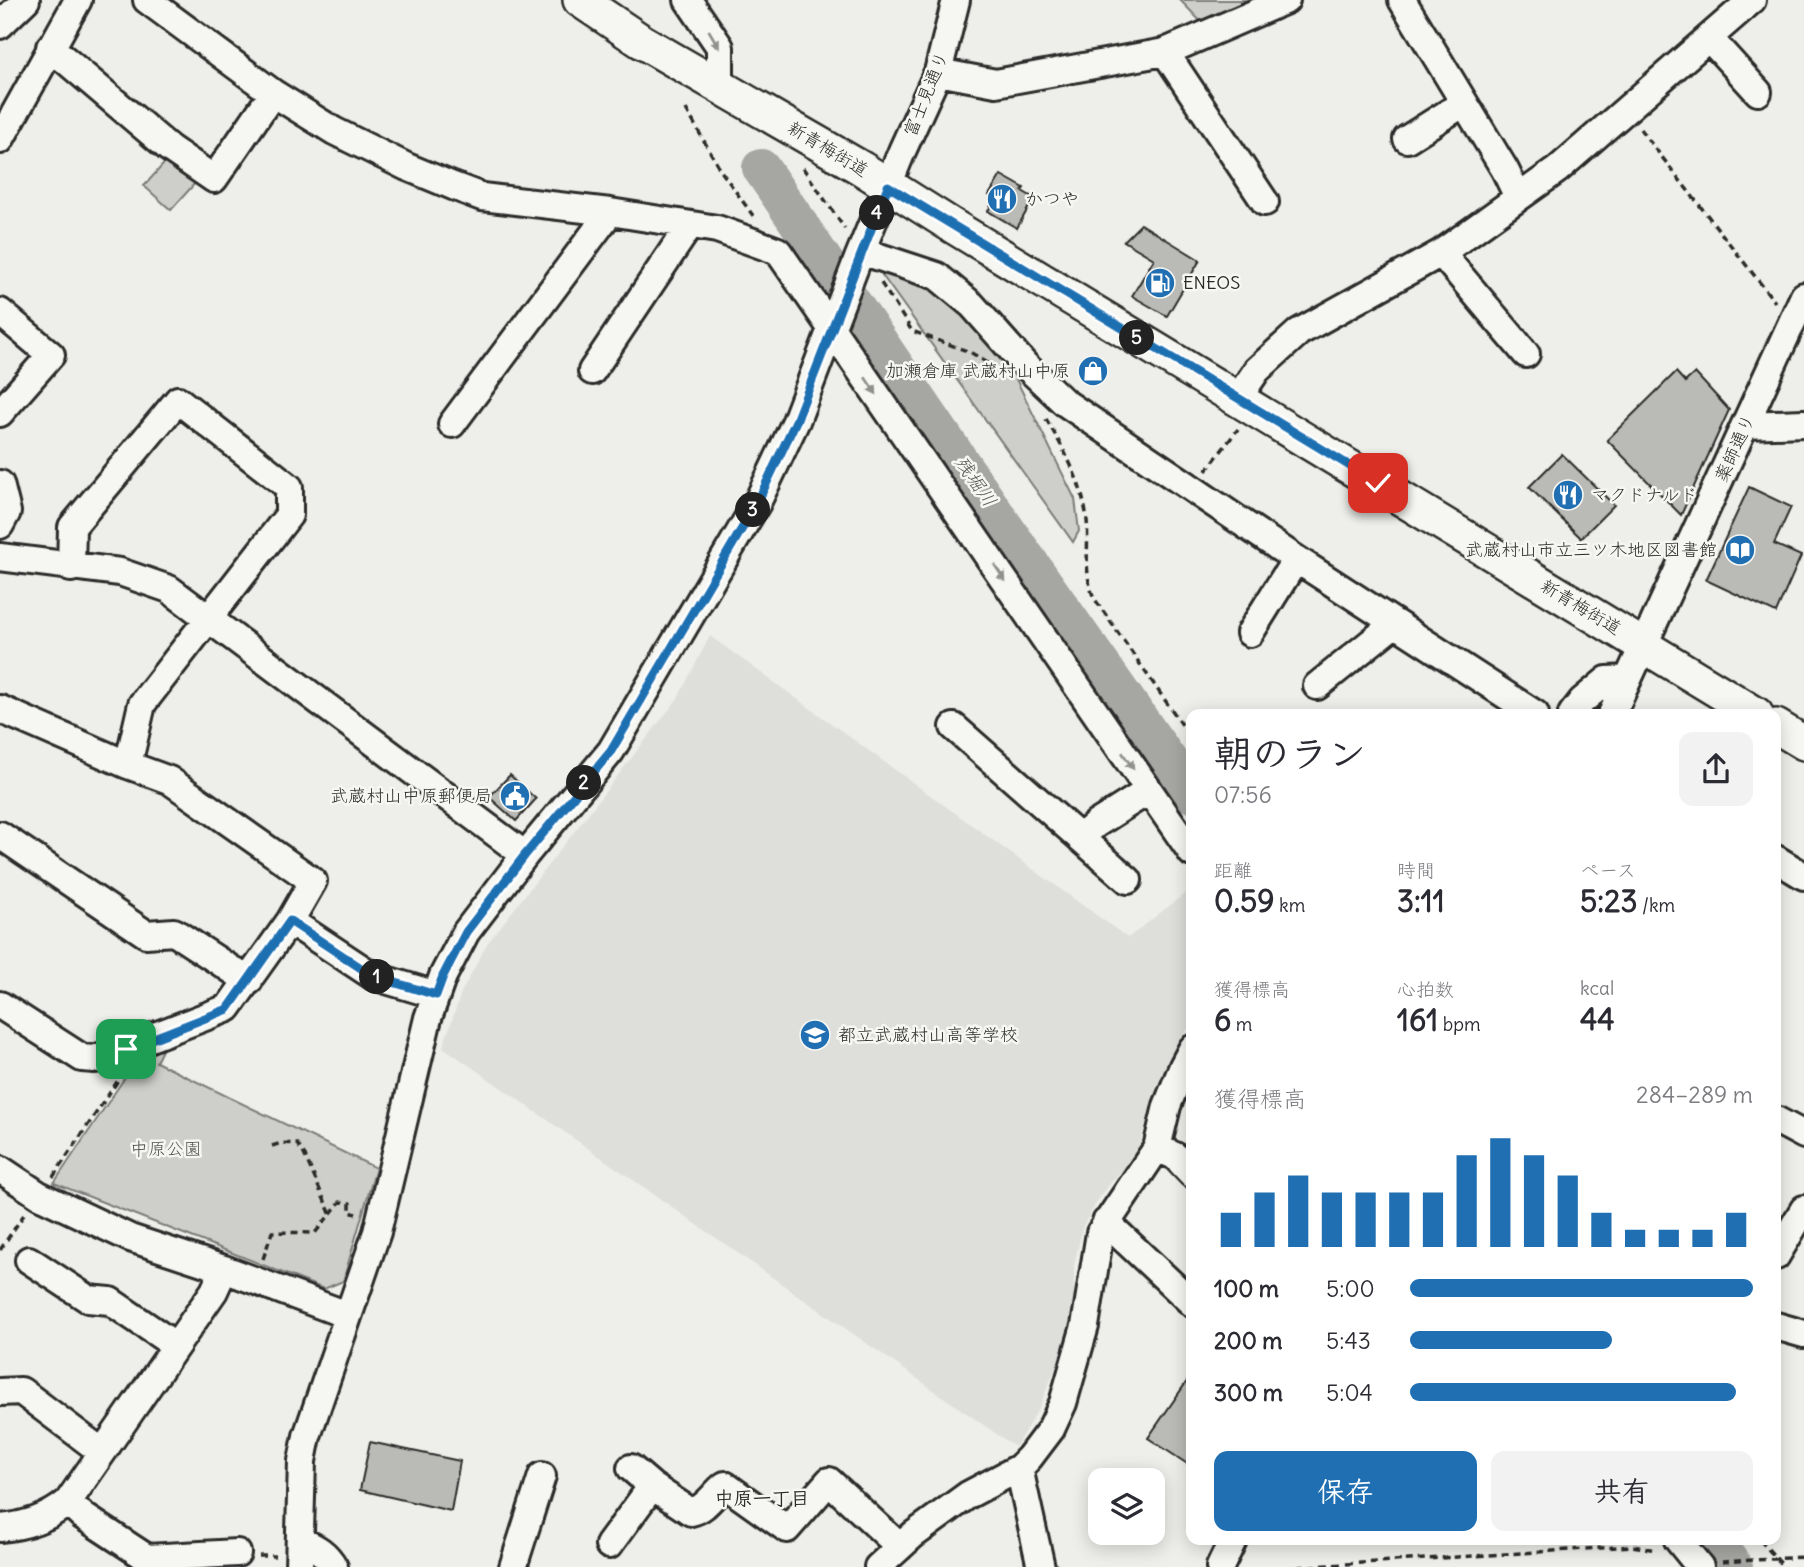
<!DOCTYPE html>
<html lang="ja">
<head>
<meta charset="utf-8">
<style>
	body { margin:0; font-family:Delius,"Klee One",sans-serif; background:#f2f2f3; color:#2b2b33; height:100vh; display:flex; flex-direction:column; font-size:26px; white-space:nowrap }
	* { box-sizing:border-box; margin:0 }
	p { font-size:23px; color:#7c7c81 }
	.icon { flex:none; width:38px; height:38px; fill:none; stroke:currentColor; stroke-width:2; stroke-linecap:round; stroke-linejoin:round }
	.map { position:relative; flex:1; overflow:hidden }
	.panel { position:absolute; left:1186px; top:709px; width:595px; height:836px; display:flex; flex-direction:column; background:#fff; border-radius:14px; box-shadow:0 4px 18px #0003 }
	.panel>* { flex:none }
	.fabs { position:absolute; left:1088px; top:1468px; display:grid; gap:14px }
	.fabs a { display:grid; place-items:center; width:77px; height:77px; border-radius:14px; background:#fff; box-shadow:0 4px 18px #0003; font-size:35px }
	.pin { position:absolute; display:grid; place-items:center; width:60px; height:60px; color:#fff; margin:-30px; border-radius:14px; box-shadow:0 4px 10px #0006 }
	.km { position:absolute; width:35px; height:35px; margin:-18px; border-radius:50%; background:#222; color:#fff; font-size:19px; line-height:35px; text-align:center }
	.round { display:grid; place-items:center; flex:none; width:74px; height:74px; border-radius:14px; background:#f2f2f3 }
	.summary { display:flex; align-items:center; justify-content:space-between; height:119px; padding:0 28px }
	h1 { font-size:38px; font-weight:700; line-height:52px }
	.metrics { display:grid; grid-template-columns:repeat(3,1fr); gap:10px; height:119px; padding:7px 28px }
	.metrics div { display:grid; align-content:center }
	.metrics b { font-size:30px; font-weight:700 }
	.metrics small { font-size:19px; font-weight:400 }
	.metrics p { font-size:19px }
	.chart { height:196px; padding:14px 28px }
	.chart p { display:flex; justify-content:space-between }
	.chart svg { width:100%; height:126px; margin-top:7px; stroke:#1f6fb2; stroke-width:6 }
	.cta { display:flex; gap:14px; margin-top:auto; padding:14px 28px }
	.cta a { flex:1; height:80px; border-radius:14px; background:#1f6fb2; color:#fff; font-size:28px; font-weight:700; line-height:80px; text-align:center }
	.cta a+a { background:#f2f2f3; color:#2b2b33 }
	ul { padding:0 28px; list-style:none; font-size:23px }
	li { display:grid; grid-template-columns:112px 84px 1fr; align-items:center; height:52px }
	li i { height:18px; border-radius:9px; background:#1f6fb2 }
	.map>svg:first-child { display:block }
	.built { fill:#dededb }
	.green { fill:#cececa; stroke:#7c7c7a; stroke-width:2 }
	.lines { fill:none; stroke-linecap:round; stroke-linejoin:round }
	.river { stroke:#a6a6a3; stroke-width:38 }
	.building { fill:#babab7; stroke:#2b2b2b; stroke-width:2 }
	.minor-casing { stroke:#2b2b2b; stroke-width:32 }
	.major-casing { stroke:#2b2b2b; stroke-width:38 }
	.path { stroke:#2b2b2b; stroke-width:3.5; stroke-dasharray:7 5; stroke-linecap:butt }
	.minor { stroke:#f6f6f2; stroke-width:26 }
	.major { stroke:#f6f6f2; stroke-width:33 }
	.oneway { fill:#90908e }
	.route-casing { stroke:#fff; stroke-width:14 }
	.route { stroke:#1f6fb2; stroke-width:9 }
	.labels { text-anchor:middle; stroke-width:5; stroke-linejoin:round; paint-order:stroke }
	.street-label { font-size:18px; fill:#2b2b2b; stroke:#f6f6f2 }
	.poi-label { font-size:18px; fill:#2b2b2b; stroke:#f6f6f2; text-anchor:start }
	.park-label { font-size:18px; fill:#545453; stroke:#f6f6f2 }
	.water-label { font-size:19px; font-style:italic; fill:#565655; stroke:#f6f6f2 }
	.neighbourhood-label { font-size:19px; font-weight:bold; fill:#2b2b2b; stroke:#f6f6f2 }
</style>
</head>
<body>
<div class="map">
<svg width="1804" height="1567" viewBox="0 0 1804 1567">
	<rect width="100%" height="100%" fill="#eeeeea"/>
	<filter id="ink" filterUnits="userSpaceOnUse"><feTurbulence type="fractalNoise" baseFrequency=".0143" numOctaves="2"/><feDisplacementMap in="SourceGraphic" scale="14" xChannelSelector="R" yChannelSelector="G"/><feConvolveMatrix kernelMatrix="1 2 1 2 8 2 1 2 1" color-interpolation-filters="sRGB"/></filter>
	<g filter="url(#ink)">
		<path class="built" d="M710,636L1128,938L1192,888V1023L1172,1051L1155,1091L1137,1153L1102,1193L1083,1226L1074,1265V1310L1059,1360L1038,1410L1015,1447L443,1047L461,993L487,944L678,698Z"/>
		<path class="green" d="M1180,0H1269L1207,28Z
			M170,157L197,181L171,210L144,186Z
			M884,270L937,290L987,338L1013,373L1075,499L1079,531L1073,542L882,275Z
			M164,1046L156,1062L376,1168L343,1281L324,1289L54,1183L140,1055Z"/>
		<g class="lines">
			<path class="river" d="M761,168L1001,522L1192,794
				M1714,1540L1734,1567"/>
		</g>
		<path class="building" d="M1001,175L1024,188L1022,191L1034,198L1017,228L988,211L995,198L989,195Z
			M1141,224L1200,260L1167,316L1132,296L1154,259L1124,241Z
			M1676,372L1685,382L1695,373L1729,410L1681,515L1607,440Z
			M1562,454L1614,505L1581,538L1529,487Z
			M1749,487L1791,507L1774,544L1801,556L1776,613L1706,580Z
			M510,775L536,799L516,821L489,797Z
			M1192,1374V1467L1148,1438Z
			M370,1442L460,1461L451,1511L360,1490Z"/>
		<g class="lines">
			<g class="minor-casing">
				<path id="minor" d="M147,0L273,93L334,131L407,167L453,186L482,197L610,212L717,229L778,251L1192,853
					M688,0L720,47V85
					M1402,0L1505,170L1518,197
					M0,25L26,0
					M1709,38L1758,92
					M50,47L169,148L214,179L273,93
					M1165,52L1265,202
					M938,72L996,83L1165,52L1286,0
					M1407,139L1464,103
					M0,140L78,0
					M861,251L937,276L972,305L1026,366L1064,402L1296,559L1535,714
					M1441,253L1526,354
					M0,312L51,355L0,413
					M592,371L690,225
					M1238,398L1257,370L1299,332L1441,253L1557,170L1752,0
					M452,424L610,212
					M1745,425L1804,423
					M0,484L7,512L0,525
					M0,557L120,572L169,589L525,855
					M71,568L72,527L178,400L289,487V515L142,704L128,765
					M1250,633L1296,559
					M1317,686L1394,624
					M0,709L128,765L169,780L313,881L290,921L228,1008L95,1059L82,1058L0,1005
					M1572,714L1582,701L1607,680L1628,679
					M1612,714L1804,296
					M954,727L1128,880
					M0,835L146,934L174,932L249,981
					M1080,838L1096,824L1148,791
					M1776,859L1804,876
					M290,921L373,976L436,995
					M1776,1120L1804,1135
					M1157,1148L1175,1156L1192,1174
					M0,1169L39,1195L130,1238L224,1269L347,1315
					M1106,1222L1192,1303
					M1776,1256L1804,1209
					M29,1260L88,1299L110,1301L176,1346
					M1776,1326L1804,1334
					M0,1392L21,1391L102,1452
					M631,1468L652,1486L691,1512C706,1509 713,1494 725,1485L787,1529L829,1481L900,1547
					M1019,1468L1041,1567
					M68,1502L83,1516L147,1558L237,1553
					M0,1528C24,1526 49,1518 68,1502L214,1291L224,1269
					M1678,1540L1700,1567
					M301,1541C316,1547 326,1553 334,1567
					M609,1545L652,1486
					M299,1567L302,1461L307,1436L377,1232L428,1018L443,976L466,932L525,855L611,751L757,503L796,421L859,256L902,151L938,72L956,0
					M513,1567L542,1476
					M878,1567L913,1535L968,1495L1019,1468L1029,1458L1051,1429L1063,1403L1085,1326L1100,1233L1157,1148L1167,1106L1183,1066L1192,1049
					M1220,1567L1233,1540"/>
			</g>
			<g class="major-casing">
				<path id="major" d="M580,0L641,41L861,168L951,225L1756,714
					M1776,726L1804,743"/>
			</g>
			<path class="path" d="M686,109L721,171L754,217
				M1640,129L1775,302
				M803,168L845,229
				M881,283L912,331L970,352L994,367
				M1046,419C1062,446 1079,476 1085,508C1092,538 1081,568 1094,598L1192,739
				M1206,471L1238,429
				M272,1146L281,1143L297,1144L304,1154L331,1215
				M53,1177L123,1073
				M0,1250L25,1213
				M263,1259L272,1232L315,1233L340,1202L350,1203V1212L356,1214
				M1760,1540L1784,1567
				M259,1556H275
				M1722,1562L1804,1557
				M1298,1567L1632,1546L1657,1550"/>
			<use href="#minor" class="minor"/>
			<use href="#major" class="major"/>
		</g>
		<defs><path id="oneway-solid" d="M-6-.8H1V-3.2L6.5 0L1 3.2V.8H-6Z" transform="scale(1.75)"/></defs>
		<g class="oneway">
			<use href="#oneway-solid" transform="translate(714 39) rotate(59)"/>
			<use href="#oneway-solid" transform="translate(871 386) rotate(56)"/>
			<use href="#oneway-solid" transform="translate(1000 573) rotate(56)"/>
			<use href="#oneway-solid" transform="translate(1128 761) rotate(56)"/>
		</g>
	</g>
	<g class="lines" filter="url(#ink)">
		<g class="route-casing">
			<path id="route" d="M126,1049L228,1009L290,921L373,976L436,995L443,976L466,932L525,855L611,751L757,503L796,421L888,186L1378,483"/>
		</g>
		<use href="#route" class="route"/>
	</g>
	<defs>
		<g id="restaurant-disc" transform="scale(1.575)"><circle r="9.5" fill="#1f6fb2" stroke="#f6f6f2"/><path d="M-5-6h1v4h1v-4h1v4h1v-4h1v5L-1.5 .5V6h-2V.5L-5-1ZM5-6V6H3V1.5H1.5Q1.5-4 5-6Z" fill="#fff"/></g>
		<g id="fuel-disc" transform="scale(1.575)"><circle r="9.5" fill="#1f6fb2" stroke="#f6f6f2"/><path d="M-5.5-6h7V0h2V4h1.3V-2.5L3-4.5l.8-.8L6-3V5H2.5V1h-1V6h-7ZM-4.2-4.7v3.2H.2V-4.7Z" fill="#fff"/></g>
		<g id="shop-disc" transform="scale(1.575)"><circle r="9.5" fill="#1f6fb2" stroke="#f6f6f2"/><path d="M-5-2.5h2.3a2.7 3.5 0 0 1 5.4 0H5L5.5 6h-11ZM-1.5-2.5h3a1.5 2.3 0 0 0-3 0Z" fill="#fff"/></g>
		<g id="library-disc" transform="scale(1.575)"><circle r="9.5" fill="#1f6fb2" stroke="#f6f6f2"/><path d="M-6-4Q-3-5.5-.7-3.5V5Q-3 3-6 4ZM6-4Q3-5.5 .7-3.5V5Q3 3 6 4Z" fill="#fff"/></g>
		<g id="civic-disc" transform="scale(1.575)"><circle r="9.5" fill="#1f6fb2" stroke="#f6f6f2"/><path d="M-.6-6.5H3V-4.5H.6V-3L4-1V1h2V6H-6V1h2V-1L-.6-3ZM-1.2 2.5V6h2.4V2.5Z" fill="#fff"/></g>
		<g id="school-disc" transform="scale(1.575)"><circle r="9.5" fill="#1f6fb2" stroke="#f6f6f2"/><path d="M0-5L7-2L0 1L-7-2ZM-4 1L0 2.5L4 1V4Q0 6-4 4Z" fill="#fff"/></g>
	</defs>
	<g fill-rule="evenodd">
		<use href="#restaurant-disc" x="1002" y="199"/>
		<use href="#fuel-disc" x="1160" y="283"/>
		<use href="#shop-disc" x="1093" y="371"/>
		<use href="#restaurant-disc" x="1568" y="495"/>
		<use href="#library-disc" x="1740" y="550"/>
		<use href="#civic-disc" x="515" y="796"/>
		<use href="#school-disc" x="815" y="1035"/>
	</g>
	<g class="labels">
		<g class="street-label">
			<text transform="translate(926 94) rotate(-68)" y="6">富士見通り</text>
			<text transform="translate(828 149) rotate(31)" y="6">新青梅街道</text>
			<text transform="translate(1735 448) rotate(-66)" y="6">薬師通り</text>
			<text transform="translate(1581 607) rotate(31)" y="6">新青梅街道</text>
		</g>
		<g class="poi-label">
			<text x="1025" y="205">かつや</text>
			<text x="1183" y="289">ENEOS</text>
			<text x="1070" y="377" text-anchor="end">加瀬倉庫 武蔵村山中原</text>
			<text x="1591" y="501">マクドナルド</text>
			<text x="1717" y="556" text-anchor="end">武蔵村山市立三ツ木地区図書館</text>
			<text x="492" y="802" text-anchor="end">武蔵村山中原郵便局</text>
			<text x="838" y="1041">都立武蔵村山高等学校</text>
		</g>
		<g class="park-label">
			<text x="166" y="1155">中原公園</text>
		</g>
		<g class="water-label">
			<text transform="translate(976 481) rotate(55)" y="7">残堀川</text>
		</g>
		<g class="neighbourhood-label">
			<text x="762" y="1505">中原一丁目</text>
		</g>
	</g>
</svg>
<div class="fabs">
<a><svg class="icon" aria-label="layers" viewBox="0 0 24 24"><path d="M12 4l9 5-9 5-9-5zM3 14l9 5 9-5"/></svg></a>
</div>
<div class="pin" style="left:126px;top:1049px;background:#1e9e55"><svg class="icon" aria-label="arrive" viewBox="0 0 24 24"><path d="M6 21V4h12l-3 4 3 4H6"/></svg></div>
<div class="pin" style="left:1378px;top:483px;background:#d93025"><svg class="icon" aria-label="check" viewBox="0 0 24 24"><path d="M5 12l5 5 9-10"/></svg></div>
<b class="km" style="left:377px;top:977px">1</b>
<b class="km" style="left:584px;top:783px">2</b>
<b class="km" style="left:753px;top:510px">3</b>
<b class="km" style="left:877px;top:213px">4</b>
<b class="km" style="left:1137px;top:338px">5</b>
<section class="panel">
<div class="summary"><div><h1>朝のラン</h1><p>07:56</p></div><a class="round"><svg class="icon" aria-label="share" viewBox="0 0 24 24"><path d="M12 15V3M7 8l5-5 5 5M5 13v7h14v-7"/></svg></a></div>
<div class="metrics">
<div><p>距離</p><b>0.59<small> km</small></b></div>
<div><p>時間</p><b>3:11</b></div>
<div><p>ペース</p><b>5:23<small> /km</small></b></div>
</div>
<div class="metrics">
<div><p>獲得標高</p><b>6<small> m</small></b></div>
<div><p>心拍数</p><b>161<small> bpm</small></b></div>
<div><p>kcal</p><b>44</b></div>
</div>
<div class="chart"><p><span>獲得標高</span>284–289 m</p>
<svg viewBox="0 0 160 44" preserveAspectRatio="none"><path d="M5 44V32M15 44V25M25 44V19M35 44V25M45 44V25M55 44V25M65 44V25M75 44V12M85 44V6M95 44V12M105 44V19M115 44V32M125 44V38M135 44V38M145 44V38M155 44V32"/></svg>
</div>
<ul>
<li><b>100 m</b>5:00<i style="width:100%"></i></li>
<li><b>200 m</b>5:43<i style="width:59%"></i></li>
<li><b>300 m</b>5:04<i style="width:95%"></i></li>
</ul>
<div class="cta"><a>保存</a><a>共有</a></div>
</section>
</div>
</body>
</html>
